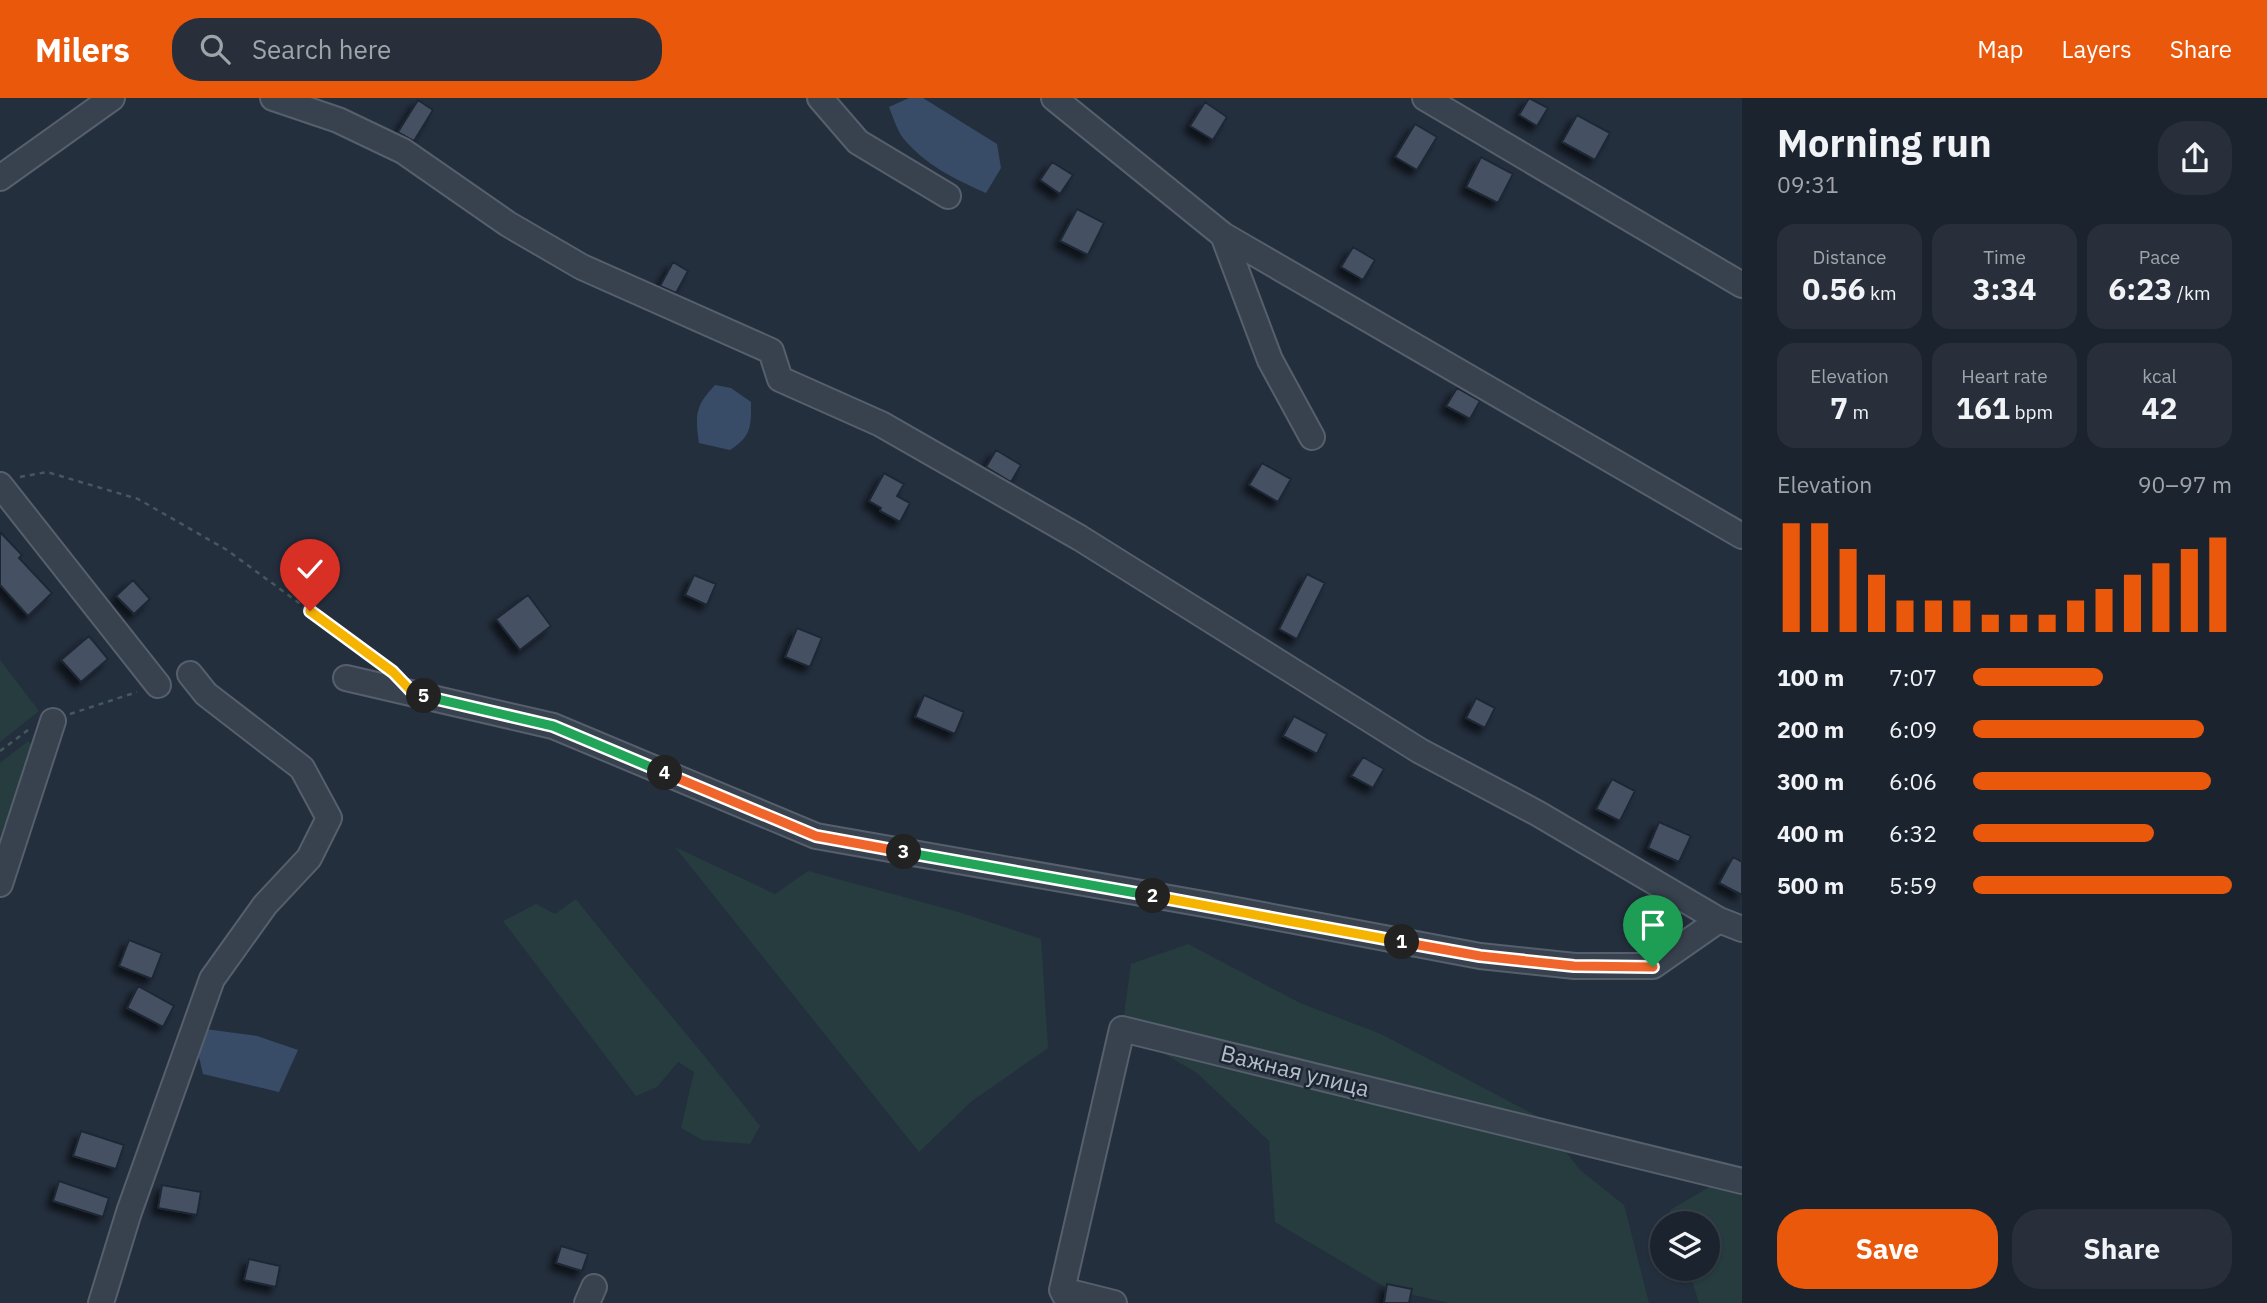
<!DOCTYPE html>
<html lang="en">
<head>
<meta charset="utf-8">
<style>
	body { margin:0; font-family:"IBM Plex Sans",sans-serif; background:#282f3a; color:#f1f3f6; height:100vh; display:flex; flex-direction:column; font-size:26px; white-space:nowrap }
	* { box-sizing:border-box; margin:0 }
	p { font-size:23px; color:#a0a4aa }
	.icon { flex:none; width:38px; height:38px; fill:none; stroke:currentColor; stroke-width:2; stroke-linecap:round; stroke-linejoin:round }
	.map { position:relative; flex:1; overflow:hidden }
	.sheet { display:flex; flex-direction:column; background:#1b232e; width:525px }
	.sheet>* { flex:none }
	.controls { position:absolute; left:1650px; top:1113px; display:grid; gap:14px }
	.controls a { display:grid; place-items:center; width:70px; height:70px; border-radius:50%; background:#1b232e; box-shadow:0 2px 5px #0004,0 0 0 2px #39404a; font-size:35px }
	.pin { position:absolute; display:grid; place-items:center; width:60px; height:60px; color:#fff; margin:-72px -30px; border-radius:50% 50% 50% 0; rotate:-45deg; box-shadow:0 0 7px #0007 }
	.pin .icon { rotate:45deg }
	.km { position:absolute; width:35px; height:35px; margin:-18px; border-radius:50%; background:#222; color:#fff; font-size:19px; line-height:35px; text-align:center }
	.round { display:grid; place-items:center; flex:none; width:74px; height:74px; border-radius:28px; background:#282f3a }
	.headline { display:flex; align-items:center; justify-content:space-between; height:119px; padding:0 35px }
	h1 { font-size:38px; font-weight:800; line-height:52px }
	.figures { display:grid; grid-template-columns:repeat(3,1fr); gap:10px; height:119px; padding:7px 35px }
	.figures div { display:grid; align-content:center; border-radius:18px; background:#282f3a; text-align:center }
	.figures b { font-size:30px; font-weight:800 }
	.figures small { font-size:19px; font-weight:400 }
	.figures p { font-size:19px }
	.chart { height:196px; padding:14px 35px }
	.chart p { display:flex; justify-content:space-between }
	.chart svg { width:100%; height:126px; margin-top:7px; stroke:#ea580c; stroke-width:6 }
	.cta { display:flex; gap:14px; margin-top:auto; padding:14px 35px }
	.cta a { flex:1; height:80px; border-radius:28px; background:#ea580c; color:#fff; font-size:28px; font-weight:800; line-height:80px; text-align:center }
	.cta a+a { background:#282f3a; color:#f1f3f6 }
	ul { padding:0 35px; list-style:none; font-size:23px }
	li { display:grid; grid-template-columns:112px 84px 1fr; align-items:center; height:52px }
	li i { height:18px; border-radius:9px; background:#ea580c }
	header { display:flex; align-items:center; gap:42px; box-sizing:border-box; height:98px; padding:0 35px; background:#ea580c; color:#fff }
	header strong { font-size:33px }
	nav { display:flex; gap:38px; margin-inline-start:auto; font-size:24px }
	.search { width:490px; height:63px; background:#282f3a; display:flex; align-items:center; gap:18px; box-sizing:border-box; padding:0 24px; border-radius:28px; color:#a0a4aa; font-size:26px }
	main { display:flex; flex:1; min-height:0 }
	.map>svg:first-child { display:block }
	.green { fill:#263c3f }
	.water { fill:#394c67 }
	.building { fill:#455162; stroke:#1f2835; stroke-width:2; filter:url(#shadow) }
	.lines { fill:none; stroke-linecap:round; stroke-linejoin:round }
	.minor-casing { stroke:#565f6c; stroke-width:28 }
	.path { stroke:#44595c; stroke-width:2.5; stroke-dasharray:5 5; stroke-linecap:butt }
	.minor { stroke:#38414e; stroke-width:24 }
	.split-1-casing { stroke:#fff; stroke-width:14 }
	.split-2-casing { stroke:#fff; stroke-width:14 }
	.split-3-casing { stroke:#fff; stroke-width:14 }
	.split-4-casing { stroke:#fff; stroke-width:14 }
	.split-5-casing { stroke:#fff; stroke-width:14 }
	.split-6-casing { stroke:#fff; stroke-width:14 }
	.split-1 { stroke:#f0652b; stroke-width:9 }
	.split-2 { stroke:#f5b400; stroke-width:9 }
	.split-3 { stroke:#22a559; stroke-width:9 }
	.split-4 { stroke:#f0652b; stroke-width:9 }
	.split-5 { stroke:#22a559; stroke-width:9 }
	.split-6 { stroke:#f5b400; stroke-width:9 }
	.labels { text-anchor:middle; stroke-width:5; stroke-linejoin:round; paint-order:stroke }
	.street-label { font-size:23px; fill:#b4bcc9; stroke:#1d2633 }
</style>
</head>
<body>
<header>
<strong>Milers</strong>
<div class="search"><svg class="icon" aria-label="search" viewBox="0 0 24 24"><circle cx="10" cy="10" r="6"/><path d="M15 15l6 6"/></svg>Search here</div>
<nav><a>Map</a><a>Layers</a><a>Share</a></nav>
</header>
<main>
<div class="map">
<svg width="1742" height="1205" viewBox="0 0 1742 1205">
	<defs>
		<filter id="shadow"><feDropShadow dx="-6" dy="6" stdDeviation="3.5" flood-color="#0009"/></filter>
	</defs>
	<rect width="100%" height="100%" fill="#242f3e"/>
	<path class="green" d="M0,562L39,613L0,644Z
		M28,643L35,650L0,738V665Z
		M675,749L775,796L808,773L962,815L1041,841L1048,950L972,1003L919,1054Z
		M576,801C636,878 701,951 760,1028L750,1046L702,1042L681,1030L694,974L678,964L657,989L636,998L503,823L536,806L555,816Z
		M1188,846L1300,905L1381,936L1539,1019L1580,1072L1624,1107L1649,1205H1450L1390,1192L1275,1124L1269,1043L1197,975L1122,931L1131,866Z
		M1742,1070V1205H1699L1688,1171H1708V1125H1674L1670,1112Z"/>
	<path class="water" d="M909,0H923L997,46L1001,70L986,95C956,82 924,66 903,40C897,32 893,19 889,9Z
		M715,287L731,290L751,304C751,328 752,338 730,352L699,345C695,317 695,308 715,287Z
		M205,931L257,938L298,952L279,994L203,976L199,959Z"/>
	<path class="building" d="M1529,0L1548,10L1537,28L1519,17Z
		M418,2L433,12L414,43L398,34Z
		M1205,4L1227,19L1213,42L1190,28Z
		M1577,17L1610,35L1595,62L1562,44Z
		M1415,26L1437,39L1417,72L1395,59Z
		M1481,59L1513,76L1498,105L1466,89Z
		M1052,64L1073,77L1060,96L1040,82Z
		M1077,111L1104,125L1088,157L1060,143Z
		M1353,149L1375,162L1363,182L1341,169Z
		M673,164L688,173L676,195L660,188Z
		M1457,290L1480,303L1470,321L1446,308Z
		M996,352L1021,367L1011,384L986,369Z
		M1262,365L1291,381L1278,404L1249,387Z
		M884,375L904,386L897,398L910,405L900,424L880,413L881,410L869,403Z
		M0,434L22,457L19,460L52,495L28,518L0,487Z
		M1307,476L1325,485L1297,541L1279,531Z
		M694,477L716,486L707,507L685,497Z
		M133,482L150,501L134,516L116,498Z
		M528,497L551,528L520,552L496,521Z
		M797,530L822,540L810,569L785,559Z
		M89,538L108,561L81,584L61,562Z
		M924,597L964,614L955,636L915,619Z
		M1476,600L1495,610L1485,630L1466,620Z
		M1294,618L1327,636L1317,656L1283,638Z
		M1363,659L1384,671L1373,690L1351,678Z
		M1612,681L1635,693L1620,723L1596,711Z
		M1659,724L1691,738L1679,764L1648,750Z
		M1733,759L1742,764V797L1719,785Z
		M129,842L162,855L152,881L119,868Z
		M138,888L174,908L163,929L127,910Z
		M81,1033L124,1047L116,1071L73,1058Z
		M59,1083L109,1100L103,1119L53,1103Z
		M162,1087L201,1094L197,1117L158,1110Z
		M561,1148L588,1156L582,1173L556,1165Z
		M249,1161L280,1168L276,1189L244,1182Z
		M1387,1186L1412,1191L1409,1205H1384Z"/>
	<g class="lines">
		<g class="minor-casing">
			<path id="minor" d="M273,0L338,22L403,53L508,126L582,169L771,253L780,281L881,326L1080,440L1420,653L1537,715L1719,822
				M820,0L858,44L948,98
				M1054,0L1223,137L1742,438
				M1425,0L1742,187
				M0,80L112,0
				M1223,137L1270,262L1312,339
				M0,387L158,587
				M346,580L553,628L816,738L1215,808L1480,858L1575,868H1653L1719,822L1742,831
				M0,786L53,623
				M1062,1192L1114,1205
				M101,1205L129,1114L212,881L265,807L309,760L329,720L302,670L206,596L190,576
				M587,1205L594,1189
				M1069,1205L1062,1192L1122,931L1742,1083"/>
		</g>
		<path class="path" d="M20,379L47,374L138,401L227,452L382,566
			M70,616L137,594
			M0,653L28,632"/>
		<use href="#minor" class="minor"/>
	</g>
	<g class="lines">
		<g class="split-1-casing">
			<path id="split-1" d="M1402,844L1480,858L1574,868L1653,869"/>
		</g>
		<g class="split-2-casing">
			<path id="split-2" d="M1153,798L1402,844"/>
		</g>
		<g class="split-3-casing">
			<path id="split-3" d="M904,754L1153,798"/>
		</g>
		<g class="split-4-casing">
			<path id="split-4" d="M665,675L816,738L904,754"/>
		</g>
		<g class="split-5-casing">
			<path id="split-5" d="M424,598L553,628L665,675"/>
		</g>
		<g class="split-6-casing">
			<path id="split-6" d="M310,513L393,574L414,596L424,598"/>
		</g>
		<use href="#split-1" class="split-1"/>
		<use href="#split-2" class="split-2"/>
		<use href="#split-3" class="split-3"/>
		<use href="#split-4" class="split-4"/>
		<use href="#split-5" class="split-5"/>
		<use href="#split-6" class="split-6"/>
	</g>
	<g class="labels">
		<g class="street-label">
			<text transform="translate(1295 973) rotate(14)" y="8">Важная улица</text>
		</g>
	</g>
</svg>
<div class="controls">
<a><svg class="icon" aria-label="layers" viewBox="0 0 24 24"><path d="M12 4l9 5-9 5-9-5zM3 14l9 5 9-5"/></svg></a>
</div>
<div class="pin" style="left:1653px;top:869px;background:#1e9e55"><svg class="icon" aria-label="arrive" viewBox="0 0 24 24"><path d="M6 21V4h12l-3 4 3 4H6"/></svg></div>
<div class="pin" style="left:310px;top:513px;background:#d93025"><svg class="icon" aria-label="check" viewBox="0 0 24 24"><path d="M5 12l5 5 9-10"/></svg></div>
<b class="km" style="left:1402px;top:844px">1</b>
<b class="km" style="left:1153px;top:798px">2</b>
<b class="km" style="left:904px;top:754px">3</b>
<b class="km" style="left:665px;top:675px">4</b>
<b class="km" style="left:424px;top:598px">5</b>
</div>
<section class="sheet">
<div class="headline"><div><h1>Morning run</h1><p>09:31</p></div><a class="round"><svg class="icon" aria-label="share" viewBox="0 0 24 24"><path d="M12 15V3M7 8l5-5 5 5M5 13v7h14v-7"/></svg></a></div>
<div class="figures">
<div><p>Distance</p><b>0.56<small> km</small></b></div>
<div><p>Time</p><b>3:34</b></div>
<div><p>Pace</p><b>6:23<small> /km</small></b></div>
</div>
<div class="figures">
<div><p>Elevation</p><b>7<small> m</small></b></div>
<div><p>Heart rate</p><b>161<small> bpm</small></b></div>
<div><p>kcal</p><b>42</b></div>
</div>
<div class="chart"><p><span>Elevation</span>90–97 m</p>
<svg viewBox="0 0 160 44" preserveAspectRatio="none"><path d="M5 44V6M15 44V6M25 44V15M35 44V24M45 44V33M55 44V33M65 44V33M75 44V38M85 44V38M95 44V38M105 44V33M115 44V29M125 44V24M135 44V20M145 44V15M155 44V11"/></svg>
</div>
<ul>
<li><b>100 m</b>7:07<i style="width:50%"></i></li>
<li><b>200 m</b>6:09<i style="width:89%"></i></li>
<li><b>300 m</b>6:06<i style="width:92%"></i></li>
<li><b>400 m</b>6:32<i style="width:70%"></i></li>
<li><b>500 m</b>5:59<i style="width:100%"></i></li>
</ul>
<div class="cta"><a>Save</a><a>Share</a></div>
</section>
</main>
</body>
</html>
